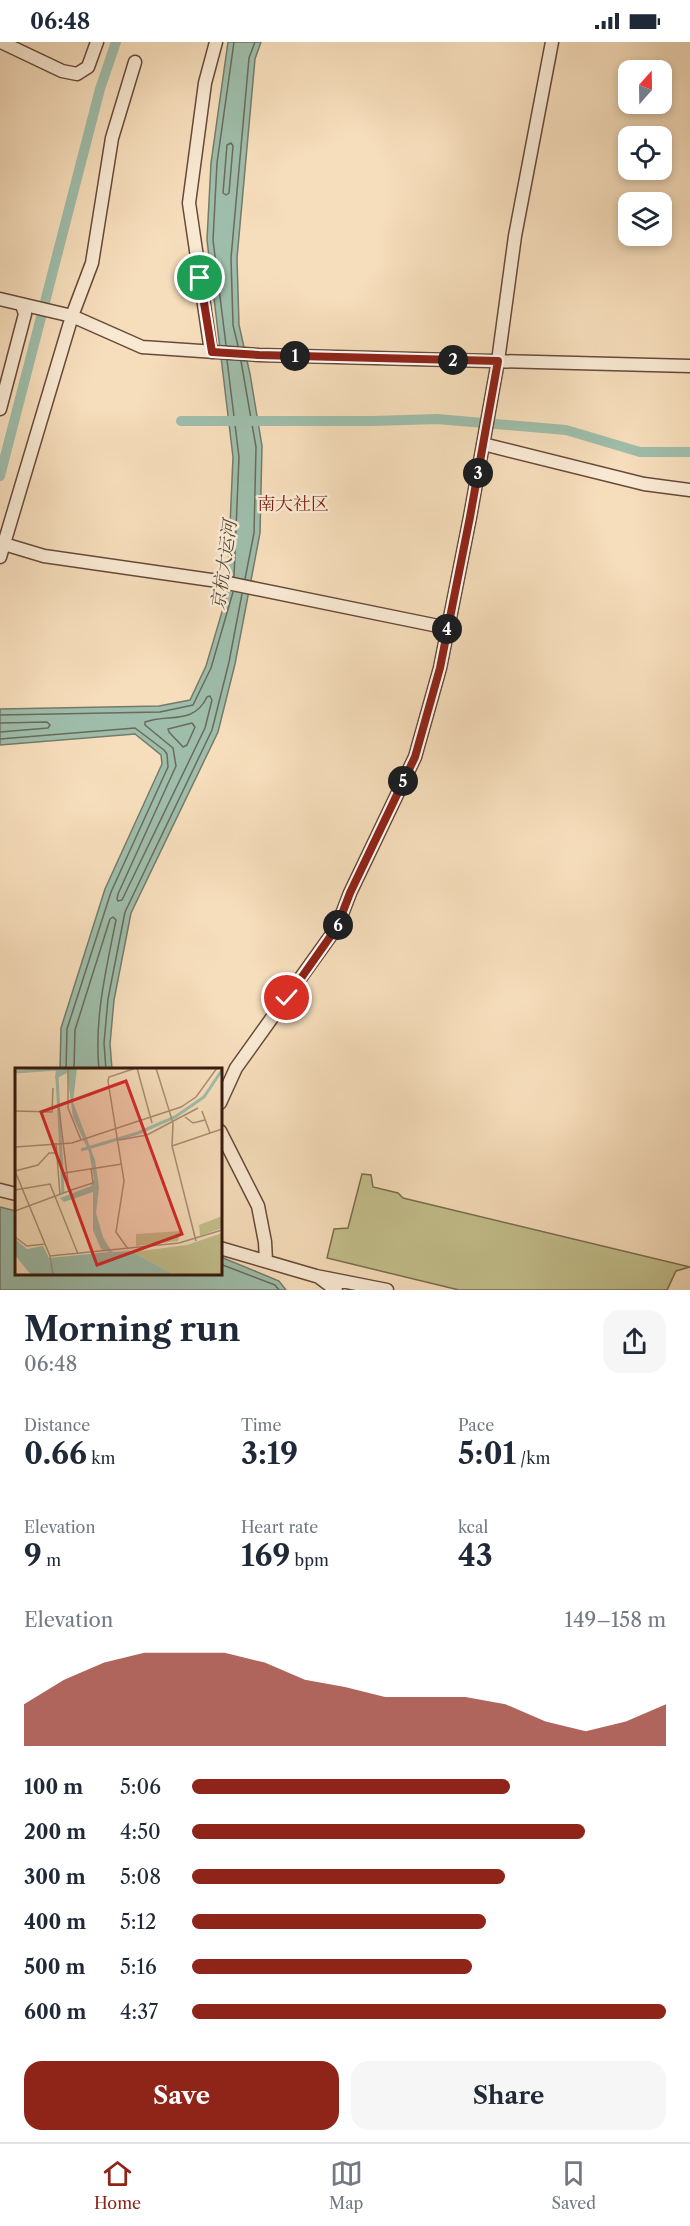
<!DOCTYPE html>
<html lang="en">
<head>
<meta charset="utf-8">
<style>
	body { margin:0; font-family:"Libre Caslon Text","Noto Serif SC",serif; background:#f6f6f7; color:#1f2937; height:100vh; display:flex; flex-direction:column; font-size:22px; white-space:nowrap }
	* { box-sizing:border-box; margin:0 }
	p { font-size:20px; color:#747a83 }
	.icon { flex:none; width:33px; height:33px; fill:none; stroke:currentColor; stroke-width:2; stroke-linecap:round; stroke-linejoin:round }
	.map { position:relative; height:1248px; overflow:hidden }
	.details { display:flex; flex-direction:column; background:#fff; flex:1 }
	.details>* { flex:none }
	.needle { width:39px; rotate:20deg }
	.controls { position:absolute; left:618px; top:18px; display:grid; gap:12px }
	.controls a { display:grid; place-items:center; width:54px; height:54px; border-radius:12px; background:#fff; box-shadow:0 3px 9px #0003; font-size:30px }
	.pin { position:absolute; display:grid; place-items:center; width:51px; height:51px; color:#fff; margin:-26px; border:3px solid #fff; border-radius:50%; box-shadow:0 2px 6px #0007 }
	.km { position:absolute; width:30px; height:30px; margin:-15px; border-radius:50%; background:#222; color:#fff; font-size:16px; line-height:30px; text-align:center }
	.round { display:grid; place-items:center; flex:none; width:63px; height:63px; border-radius:18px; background:#f6f6f7 }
	.head { display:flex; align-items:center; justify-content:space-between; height:102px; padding:0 24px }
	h1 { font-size:33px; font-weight:700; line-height:45px }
	.figures { display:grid; grid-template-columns:repeat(3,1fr); gap:9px; height:102px; padding:6px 24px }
	.figures div { display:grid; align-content:center }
	.figures b { font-size:30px; font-weight:700 }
	.figures small { font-size:16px; font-weight:400 }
	.figures p { font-size:16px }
	.chart { height:168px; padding:12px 24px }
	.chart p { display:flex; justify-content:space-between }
	.chart svg { width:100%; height:108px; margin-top:6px; fill:#8f2418; opacity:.7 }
	.action { display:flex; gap:12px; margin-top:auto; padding:12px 24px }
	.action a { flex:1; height:69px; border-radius:18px; background:#8f2418; color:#fff; font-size:24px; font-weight:700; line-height:69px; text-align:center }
	.action a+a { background:#f6f6f7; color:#1f2937 }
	ul { padding:0 24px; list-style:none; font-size:20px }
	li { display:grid; grid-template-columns:96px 72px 1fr; align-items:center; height:45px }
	li i { height:15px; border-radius:8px; background:#8f2418 }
	.status { display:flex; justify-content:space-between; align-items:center; height:42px; padding:0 30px; background:#fff; direction:ltr }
	.status svg { height:16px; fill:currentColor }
	.menu { display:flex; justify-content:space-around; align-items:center; height:84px; border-top:2px solid #e0e1e3; background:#fff; font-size:16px; color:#747a83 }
	.menu a { display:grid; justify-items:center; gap:3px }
	.menu .active { color:#8f2418 }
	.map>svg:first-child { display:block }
	.green { fill:#c2bf8c; stroke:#7c6c4c; stroke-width:1.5 }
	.water { fill:#9ebdaa; stroke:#757b6b; stroke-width:1.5 }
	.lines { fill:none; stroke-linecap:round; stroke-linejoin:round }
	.shore { stroke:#6a6b5b; stroke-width:1.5 }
	.canal { stroke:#9ebdaa; stroke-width:10 }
	.minor-casing { stroke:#674a38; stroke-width:15 }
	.minor { stroke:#f9e9d3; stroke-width:12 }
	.route-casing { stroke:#fff; stroke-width:12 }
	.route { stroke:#8f2418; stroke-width:8 }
	.labels { text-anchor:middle; stroke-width:5; stroke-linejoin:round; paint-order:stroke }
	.neighbourhood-label { font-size:18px; fill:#7a1f14; stroke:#f9e9d3 }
	.water-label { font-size:18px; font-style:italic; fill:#564a3b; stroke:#f9e9d3 }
	.inset-river { fill:none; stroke:#9ebdaa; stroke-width:3 }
	.inset-road { fill:none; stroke:#aa8f75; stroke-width:1.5 }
	.view { fill:#d62828; fill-opacity:0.15; stroke:#d62828; stroke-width:3 }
	.inset-edge { fill:none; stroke:#37190c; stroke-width:3 }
</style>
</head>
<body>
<div class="status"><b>06:48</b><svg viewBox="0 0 49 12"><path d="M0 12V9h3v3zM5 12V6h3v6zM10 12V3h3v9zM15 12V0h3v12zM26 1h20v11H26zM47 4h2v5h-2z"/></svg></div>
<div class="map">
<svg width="690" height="1248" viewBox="0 0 690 1248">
	<rect width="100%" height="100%" fill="#f6ddbb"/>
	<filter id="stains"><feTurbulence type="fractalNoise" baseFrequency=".00333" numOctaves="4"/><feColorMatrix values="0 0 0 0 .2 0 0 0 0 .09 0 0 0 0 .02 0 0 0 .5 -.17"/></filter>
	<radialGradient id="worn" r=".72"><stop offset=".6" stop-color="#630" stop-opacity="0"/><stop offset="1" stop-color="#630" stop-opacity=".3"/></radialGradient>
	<path class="green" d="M362,1132L371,1133L373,1145L398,1151L403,1156L690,1225L676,1229L667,1248H459L327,1216L334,1187L348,1186Z"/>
	<path class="water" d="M228,0H261L255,17L237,216L239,283L250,332L262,404L260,491L235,622L218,690L131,871L114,958L110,1002L112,1027H60L61,986L105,847L162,722L161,713L135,692L0,703V667L159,664L190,658L206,624L227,553L233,415L207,198L211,121Z
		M0,1165L16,1169V1232H220L221,1215L279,1239L286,1248H0Z"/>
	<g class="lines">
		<path class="shore" d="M231,101L233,104L229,151L226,153L223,151L227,103Z
			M226,303L213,198L217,121L234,0
			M238,304L233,283L231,216L249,16L255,0
			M227,318L239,415L234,535
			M241,319L256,405L254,491L245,537
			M210,654L212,658L205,686L122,858L118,859L117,857L118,852L176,724L173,706L145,683V680C168,671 193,684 207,655Z
			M0,673L160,670L193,663L211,626L233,550
			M0,681L47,680L50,683L48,686L0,690
			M192,681L195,685L187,703L183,705L169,690L168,687Z
			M0,697L135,686L164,708L167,712L168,725L111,850L67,987L66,1028
			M74,1028L75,988L110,877L113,875L116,878C106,928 94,977 99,1028
			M106,1028L104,1001L108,957L125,870L212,688L229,620L242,552
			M220,1222L275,1243L279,1248"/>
		<path class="canal" d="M181,379H373L437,377L566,388L640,410H690
			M0,434L100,47L116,0"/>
		<g class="minor-casing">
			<path id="minor" d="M1,0L62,29L77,32L88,25L97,0
				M0,257L72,274L142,305L259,313L690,324
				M211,310L189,161L205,41L216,0
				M0,367L25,272L22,263
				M483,402L644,442L690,448
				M4,502L44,514L218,539L448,586
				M0,515L72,274L92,221L112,96L135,20
				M220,1061L236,1026L337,885L350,851L415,715L440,626L470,475L498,319L515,194L552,0
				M220,1089L258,1164L265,1200L266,1219
				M0,1148L16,1152
				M220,1206L316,1234L387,1248
				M320,1236L336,1248"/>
		</g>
		<use href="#minor" class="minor"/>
	</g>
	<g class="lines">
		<g class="route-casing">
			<path id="route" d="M200,236L212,310L259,313L498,319L470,475L440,626L415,715L350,851L337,885L287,956"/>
		</g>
		<use href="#route" class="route"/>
	</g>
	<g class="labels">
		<g class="neighbourhood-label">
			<text x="293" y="468">南大社区</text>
		</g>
		<g class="water-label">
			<text transform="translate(224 523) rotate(-82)" y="6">京杭大运河</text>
		</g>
	</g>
	<g transform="translate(15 1026)">
		<rect width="207" height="207" fill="#f6ddbb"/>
		<path d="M207,148V160L185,168L184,157ZM166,163L163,173L121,178V166ZM207,165V207H160L118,184L172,177Z" fill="#c2bf8c"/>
		<path d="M41,0H62L58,34L80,92L84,119L81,145L88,169L97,184L116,183L160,207H16L0,187V171L12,181L28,178L34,190L94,184L86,181L78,162V124L49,134L45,130L76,118L79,111L74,84L58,49L52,5L40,11Z" fill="#9ebdaa"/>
		<path class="inset-river" d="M0,4L43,1M42,9L48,125M66,82L123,65L160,49L189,29L207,2"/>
		<path class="inset-road" d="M53,0V40L66,72M122,0L137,55M141,0L158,55L157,78L181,173M0,43L37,44L38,20M187,43L195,65M170,49L178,55L190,52M104,72L132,67L183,40M41,75L45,127M157,78L207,61M0,79L57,75L166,39L181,29L202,0M0,103L30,176M0,103L23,97L34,85H42M49,105L107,96M0,122L35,116L63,186M53,123L78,115L76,100M0,143L54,123L44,40M0,169L12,178L30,176L35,188L164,175L207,162M113,181L101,164L109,113L93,13L94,9L121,0M35,188L38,207"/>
		<path class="view" d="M111,13L167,166L82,197L26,44Z"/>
		<rect width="207" height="207" class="inset-edge"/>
	</g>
	<rect width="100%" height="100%" filter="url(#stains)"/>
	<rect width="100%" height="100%" fill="url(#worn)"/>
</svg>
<div class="controls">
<a><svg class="needle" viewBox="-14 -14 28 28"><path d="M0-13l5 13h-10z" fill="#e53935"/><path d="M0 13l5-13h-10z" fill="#747a83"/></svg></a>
<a><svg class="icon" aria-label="locate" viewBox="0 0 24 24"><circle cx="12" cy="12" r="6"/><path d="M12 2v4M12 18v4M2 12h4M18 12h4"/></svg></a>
<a><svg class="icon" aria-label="layers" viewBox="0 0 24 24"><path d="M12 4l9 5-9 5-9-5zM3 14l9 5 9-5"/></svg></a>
</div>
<div class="pin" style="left:200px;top:236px;background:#1e9e55"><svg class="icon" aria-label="arrive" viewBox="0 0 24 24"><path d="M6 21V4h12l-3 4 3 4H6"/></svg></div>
<div class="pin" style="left:287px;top:956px;background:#d93025"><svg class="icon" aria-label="check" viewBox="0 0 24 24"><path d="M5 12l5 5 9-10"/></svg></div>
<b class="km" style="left:295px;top:314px">1</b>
<b class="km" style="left:453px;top:318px">2</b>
<b class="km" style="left:478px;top:431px">3</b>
<b class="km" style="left:447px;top:587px">4</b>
<b class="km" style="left:403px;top:739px">5</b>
<b class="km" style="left:338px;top:883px">6</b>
</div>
<section class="details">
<div class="head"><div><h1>Morning run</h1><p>06:48</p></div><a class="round"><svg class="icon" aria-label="share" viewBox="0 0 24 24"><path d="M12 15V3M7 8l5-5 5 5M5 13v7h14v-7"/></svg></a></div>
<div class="figures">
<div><p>Distance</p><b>0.66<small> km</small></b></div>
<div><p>Time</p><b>3:19</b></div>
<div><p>Pace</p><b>5:01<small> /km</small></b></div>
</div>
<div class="figures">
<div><p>Elevation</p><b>9<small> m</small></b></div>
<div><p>Heart rate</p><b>169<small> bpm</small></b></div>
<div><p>kcal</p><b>43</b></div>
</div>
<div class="chart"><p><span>Elevation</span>149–158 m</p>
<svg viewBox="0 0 160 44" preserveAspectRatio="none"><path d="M0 44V27L10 17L20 10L30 6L40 6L50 6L60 10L70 17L80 20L90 24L100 24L110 24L120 27L130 34L140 38L150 34L160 27V44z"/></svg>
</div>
<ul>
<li><b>100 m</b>5:06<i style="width:67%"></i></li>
<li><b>200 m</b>4:50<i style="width:83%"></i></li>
<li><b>300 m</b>5:08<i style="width:66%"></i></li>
<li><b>400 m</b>5:12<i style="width:62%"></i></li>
<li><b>500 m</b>5:16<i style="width:59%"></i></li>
<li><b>600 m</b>4:37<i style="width:100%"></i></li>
</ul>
<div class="action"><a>Save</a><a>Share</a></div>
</section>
<nav class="menu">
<a class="active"><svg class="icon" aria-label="home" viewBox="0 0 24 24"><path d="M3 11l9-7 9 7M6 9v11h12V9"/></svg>Home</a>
<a><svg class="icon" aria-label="map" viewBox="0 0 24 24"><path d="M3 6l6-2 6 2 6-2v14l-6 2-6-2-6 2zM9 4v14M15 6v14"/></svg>Map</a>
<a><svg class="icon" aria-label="saved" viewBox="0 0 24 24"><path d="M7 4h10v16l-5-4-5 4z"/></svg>Saved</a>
</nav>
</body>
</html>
